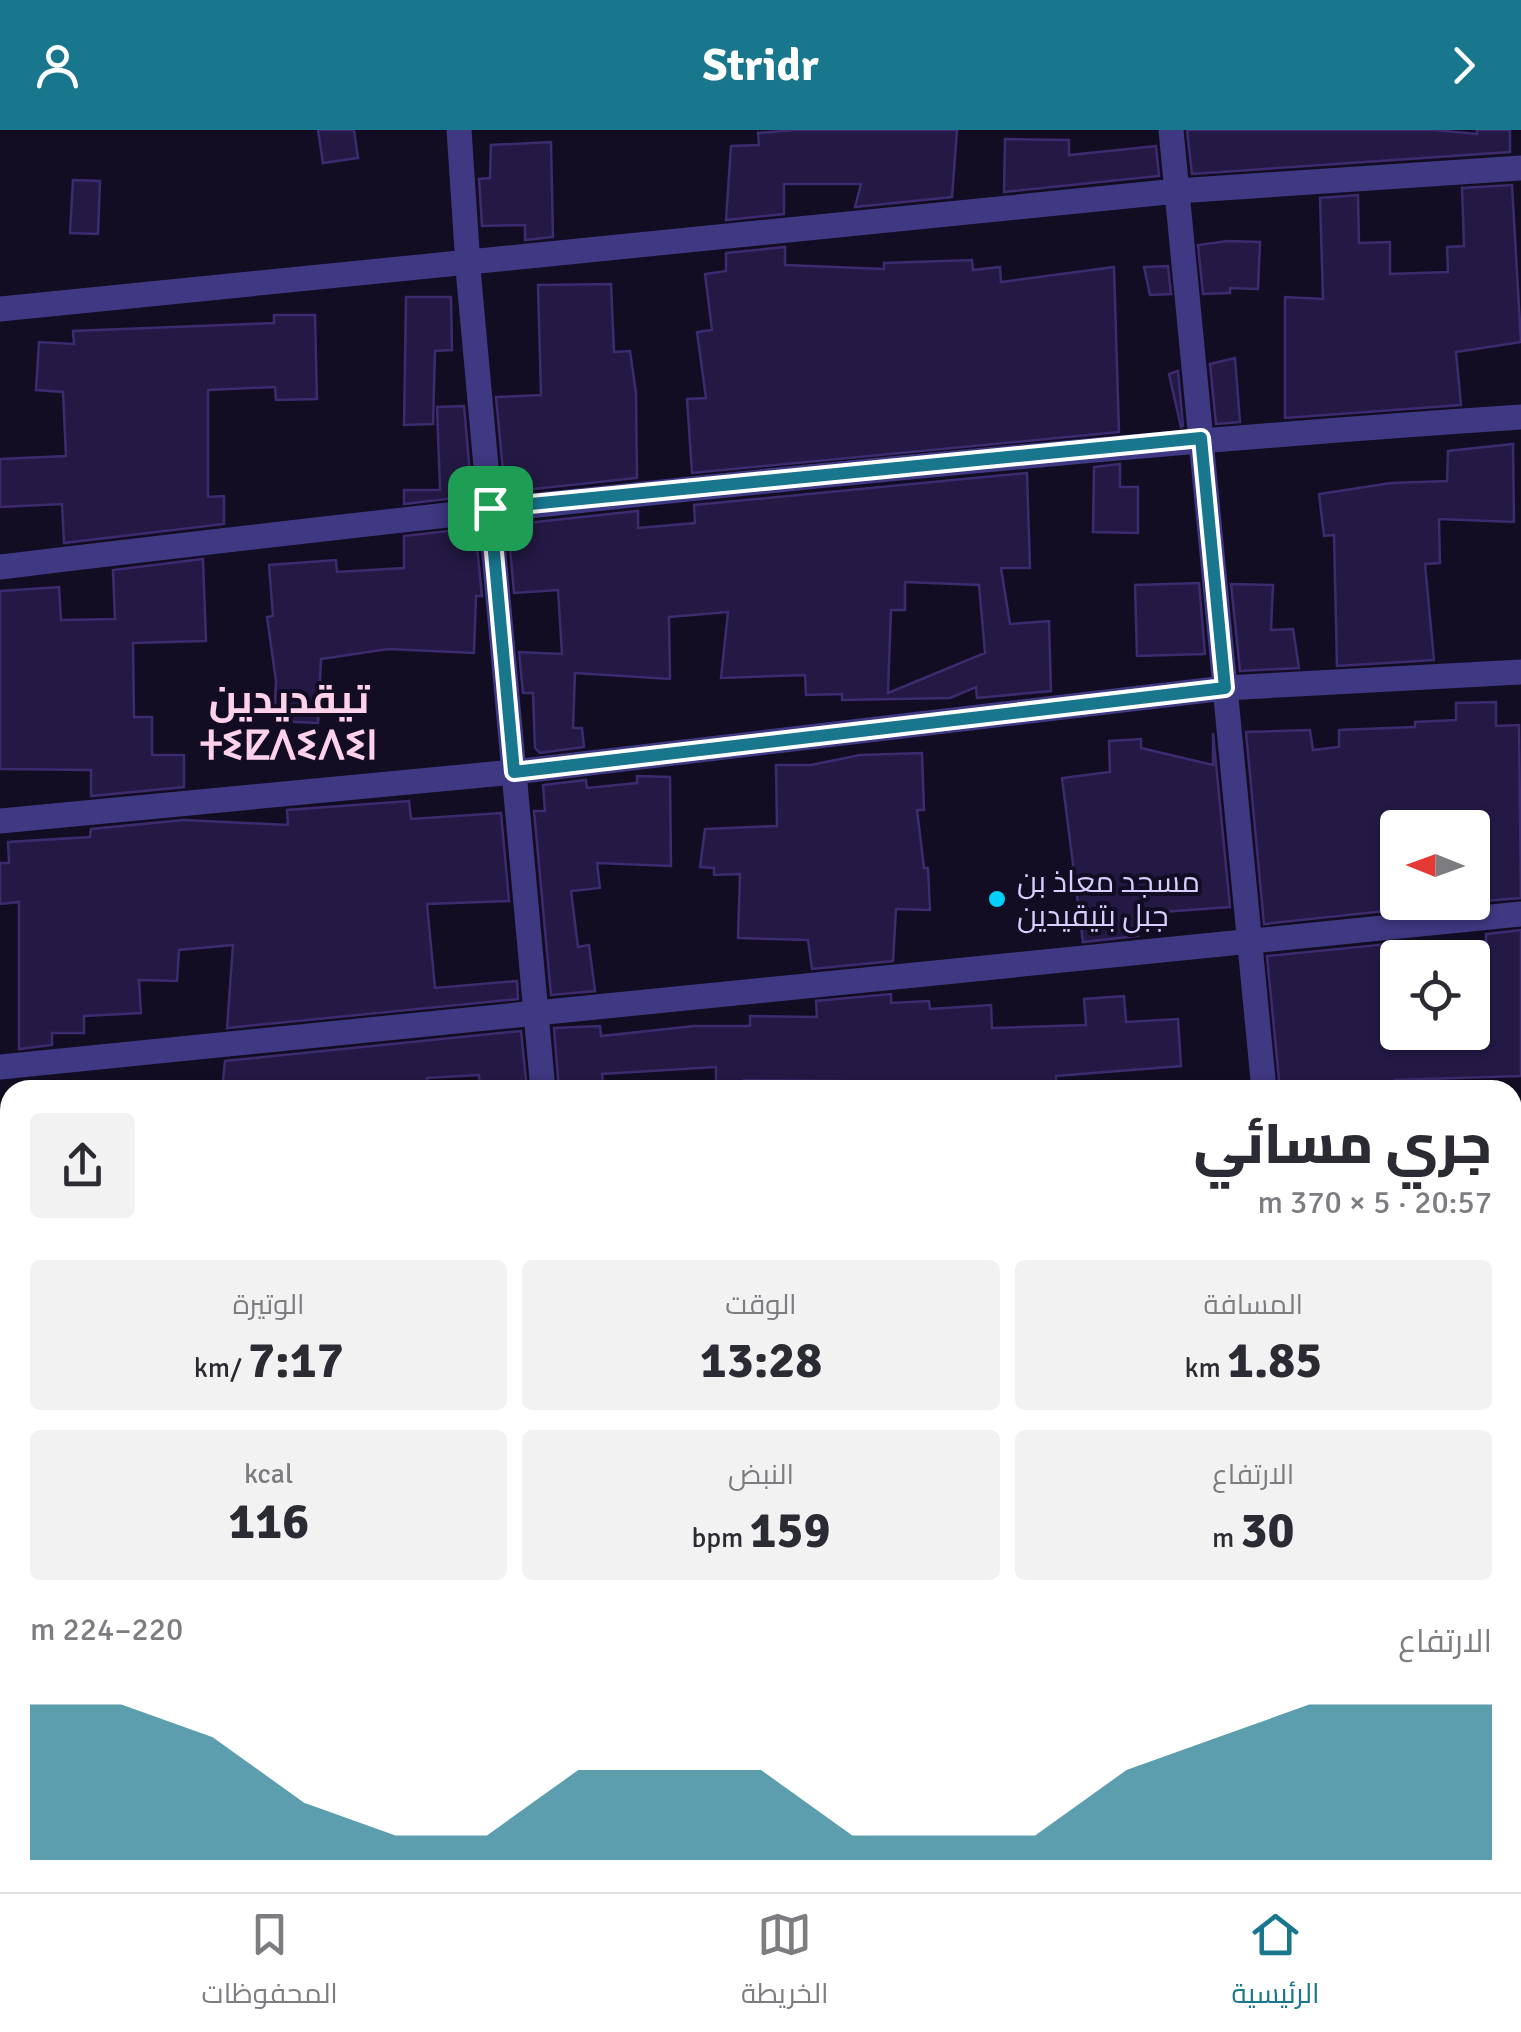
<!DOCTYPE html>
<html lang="ar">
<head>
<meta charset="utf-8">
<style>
	body { margin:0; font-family:Signika,Cairo,"Noto Sans Tifinagh",sans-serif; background:#f2f2f3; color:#2b2b33; direction:rtl; height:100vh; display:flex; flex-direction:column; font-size:38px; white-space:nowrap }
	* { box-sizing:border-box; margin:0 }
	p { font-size:32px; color:#7c7c81 }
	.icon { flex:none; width:55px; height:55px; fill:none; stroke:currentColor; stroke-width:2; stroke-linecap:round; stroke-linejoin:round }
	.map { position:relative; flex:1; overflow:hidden; direction:ltr }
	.drawer { position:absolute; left:0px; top:950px; width:1522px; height:812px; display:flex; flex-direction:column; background:#fff; border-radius:30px 30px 0 0; box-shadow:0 2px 8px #0004; direction:rtl }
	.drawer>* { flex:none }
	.needle { width:65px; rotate:271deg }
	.controls { position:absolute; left:1380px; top:680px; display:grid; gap:20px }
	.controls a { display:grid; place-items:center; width:110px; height:110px; border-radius:10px; background:#fff; box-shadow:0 2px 8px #0004; font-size:50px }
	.pin { position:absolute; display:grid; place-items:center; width:85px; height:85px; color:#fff; margin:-42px; border-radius:20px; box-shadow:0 5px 15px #0006 }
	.round { display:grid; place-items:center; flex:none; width:105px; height:105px; border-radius:10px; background:#f2f2f3 }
	.headline { display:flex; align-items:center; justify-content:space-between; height:170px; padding:0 30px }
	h1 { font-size:55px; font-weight:800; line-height:75px }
	.figures { display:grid; grid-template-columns:repeat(3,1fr); gap:15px; height:170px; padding:10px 30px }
	.figures div { display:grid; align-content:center; border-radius:10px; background:#f2f2f3; text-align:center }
	.figures b { font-size:50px; font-weight:800 }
	.figures small { font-size:28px; font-weight:400 }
	.figures p { font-size:28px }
	.chart { height:280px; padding:20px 30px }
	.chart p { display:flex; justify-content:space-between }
	.chart svg { width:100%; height:180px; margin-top:10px; fill:#18768d; opacity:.7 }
	header { display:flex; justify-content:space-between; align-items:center; height:130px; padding:0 30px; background:#18768d; color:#fff; font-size:45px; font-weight:800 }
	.tab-bar { display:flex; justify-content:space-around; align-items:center; height:140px; border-top:2px solid #e1e1e2; background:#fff; font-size:28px; color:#7c7c81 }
	.tab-bar a { display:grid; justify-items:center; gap:5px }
	.tab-bar .on { color:#18768d }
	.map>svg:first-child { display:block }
	.building { fill:#241944; stroke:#3d2b70; stroke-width:2.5; fill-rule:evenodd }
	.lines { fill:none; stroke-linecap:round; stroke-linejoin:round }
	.minor { stroke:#3f3882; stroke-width:25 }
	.tertiary { stroke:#3f3882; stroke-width:25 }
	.route-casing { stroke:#fff; stroke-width:20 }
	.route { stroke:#18768d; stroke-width:12 }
	.poi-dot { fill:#00d1fa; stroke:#120d22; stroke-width:4 }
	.labels { text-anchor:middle; stroke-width:8; stroke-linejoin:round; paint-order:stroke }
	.poi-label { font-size:30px; fill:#d7cfff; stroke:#120d22; text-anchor:start }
	.district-label { font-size:40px; font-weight:bold; fill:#ffd1eb; stroke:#120d22 }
</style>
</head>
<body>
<header><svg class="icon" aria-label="forward" viewBox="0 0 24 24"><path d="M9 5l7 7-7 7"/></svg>Stridr<svg class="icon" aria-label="person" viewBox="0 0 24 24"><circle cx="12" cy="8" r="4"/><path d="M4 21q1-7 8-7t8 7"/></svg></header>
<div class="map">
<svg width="1521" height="1762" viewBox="0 0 1521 1762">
	<rect width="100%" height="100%" fill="#120d22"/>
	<path class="building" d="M318,0H354L358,28L323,33Z
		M795,0H957L952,67L855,77L861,54H784V84L726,90L731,16L759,15L758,3Z
		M1187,0H1435L1477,4V0H1510V22L1192,44Z
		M1005,9L1069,10V25L1156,16L1159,46L1004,62Z
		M551,12L553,107L525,110V95L482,96L479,49L490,48L491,15Z
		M73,50L100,51L98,104L70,103Z
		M1512,55L1521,212L1456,222L1461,275L1285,288V167L1323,169L1320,68L1358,65L1359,113L1390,112V144L1448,142L1447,117L1464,116L1462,58Z
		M1228,111L1260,112L1258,159L1230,158V163L1203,164L1198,115Z
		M785,117V135L884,139V133L972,130L973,140L1000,137L1001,152L1114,137L1119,302L692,343L687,269L706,268L697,202L712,200L705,144L726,141V123Z
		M1168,136L1171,164L1150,165L1144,137Z
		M611,154L614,222L630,221L636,263L637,348L505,362L496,267L541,265L538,155Z
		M406,167H451L452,220L435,221L433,294L404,295Z
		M274,185H315L317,269L276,270L275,257L208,260V367L224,366V394L64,413L62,374L0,377V329L66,326L63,262L36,260L39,212L74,214L73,201L274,193Z
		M1235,228L1240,292L1216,294L1210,234Z
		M1178,241L1183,296L1181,297L1169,244Z
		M464,276L472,366L404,374V360H440L437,277Z
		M1513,314L1514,392L1439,389L1440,433L1425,434L1434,530L1337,536L1334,405L1324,406L1319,364L1391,353L1447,351L1448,321Z
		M1120,334V357H1138V403L1093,402L1094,337Z
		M1027,343L1030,438H1001L1010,494L1049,491L1051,561L977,568L976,557L950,568L842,570V564L806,565L805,545L721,548L728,482L669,487L670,549L575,543L573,598H582L584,617L540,623L535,618L533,563H523L519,522L562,524L558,460L514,463L508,395L638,381V398L695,393L694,375ZM905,452L979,455L985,523L888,563L891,480H905Z
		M475,398L482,466H476L474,523L388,519L321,529L318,593L274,591L276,551L267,487L273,486L269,435L336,430L337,442L404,438V406Z
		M203,429L206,511L133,513L134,587H152V625H184V657L91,666V640L0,639V461L59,457L61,490L115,489L113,440Z
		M1199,453L1205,524L1137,526L1135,455Z
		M1231,454L1273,455L1271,500L1293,499L1299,538L1240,541Z
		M1496,572V596L1519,595L1521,768L1485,771L1480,698H1393L1398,772H1413L1414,778L1264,794L1246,602L1310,600L1313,620L1339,617V600L1415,597V592L1456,590V573Z
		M1213,603L1230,777L1135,784L1138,806L1083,812L1062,648L1110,642L1109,611L1141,609V618L1213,635Z
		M922,623L924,680H917L924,738H928L930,780L896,779L893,831L812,839L808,810L738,808L740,744L714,745V738L700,737L705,699L777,696L776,635H811L860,625Z
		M637,646L670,647L671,736L597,733L600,758L571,761L578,817L589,815L595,861L551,865L534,681H545L543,655L586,650L587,658L637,653Z
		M409,671L411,689L501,683L509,771L427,774L435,858L517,851L518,869L227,898L233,815L179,820L177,851L139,850L141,883L84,886V903H52V915L19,919V772L0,774V733H9L8,712L90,707L91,699L184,690L288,695L287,680Z
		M1521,800V946L1395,950V960H1280L1267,826L1418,811L1420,828H1398V902H1472V824H1486V804Z
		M891,864V873L929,871L930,879L991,875L992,898L1086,895L1084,869L1124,866L1126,892L1178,889L1181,936L1056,946V959L1019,960V952L841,960L842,951L744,950V958H716V937L602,944L604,960H559L554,898L600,896L601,906L694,896H750V886L817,887L816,871Z
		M521,901L527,960H480L479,945L427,948V960H222L225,931Z"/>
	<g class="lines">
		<path class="minor" d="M459,0L469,150L543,960
			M1171,0L1264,960
			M0,179L1177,61L1521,38
			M0,437C506,376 1012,321 1521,287
			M0,691L514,642L1225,558L1521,542
			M1512,1035L1521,1034
			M0,1188L10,1187
			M1512,1296H1521
			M0,1441L10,1440
			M1512,1554H1521
			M0,1693L10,1692
			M623,1752L624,1762
			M1320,1752V1762"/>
		<path class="tertiary" d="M0,937L1521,784"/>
	</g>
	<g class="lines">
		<g class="route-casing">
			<path id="route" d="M1201,308L1225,558L514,642L490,378Z"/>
		</g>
		<use href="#route" class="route"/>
	</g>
	<circle class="poi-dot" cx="997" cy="769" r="10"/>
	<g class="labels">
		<g class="poi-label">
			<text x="1017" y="762">مسجد معاذ بن<tspan x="1017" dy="34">جبل بتيقيدين</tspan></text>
		</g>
		<g class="district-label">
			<text x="289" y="583">تيقديدين<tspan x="289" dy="46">ⵜⵉⵇⴷⵉⴷⵉⵏ</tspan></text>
		</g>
	</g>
</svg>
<div class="controls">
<a><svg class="needle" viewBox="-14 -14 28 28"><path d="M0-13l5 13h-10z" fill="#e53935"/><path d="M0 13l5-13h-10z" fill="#7c7c81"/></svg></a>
<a><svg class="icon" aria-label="locate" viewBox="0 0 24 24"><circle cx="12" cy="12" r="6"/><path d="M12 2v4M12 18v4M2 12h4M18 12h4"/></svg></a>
</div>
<div class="pin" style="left:490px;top:378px;background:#1e9e55"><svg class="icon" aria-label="arrive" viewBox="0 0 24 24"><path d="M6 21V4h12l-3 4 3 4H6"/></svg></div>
<section class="drawer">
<div class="headline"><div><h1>جري مسائي</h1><p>20:57 · 5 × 370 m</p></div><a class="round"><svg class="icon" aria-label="share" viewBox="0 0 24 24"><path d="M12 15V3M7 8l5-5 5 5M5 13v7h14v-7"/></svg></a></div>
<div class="figures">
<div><p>المسافة</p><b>1.85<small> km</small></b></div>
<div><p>الوقت</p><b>13:28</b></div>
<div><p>الوتيرة</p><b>7:17<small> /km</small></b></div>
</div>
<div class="figures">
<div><p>الارتفاع</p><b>30<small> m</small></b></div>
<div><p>النبض</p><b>159<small> bpm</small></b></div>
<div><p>kcal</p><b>116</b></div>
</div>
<div class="chart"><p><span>الارتفاع</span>220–224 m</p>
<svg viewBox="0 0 160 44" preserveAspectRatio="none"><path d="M0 44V6L10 6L20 14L30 30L40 38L50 38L60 22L70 22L80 22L90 38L100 38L110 38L120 22L130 14L140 6L150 6L160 6V44z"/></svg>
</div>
</section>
</div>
<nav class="tab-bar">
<a class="on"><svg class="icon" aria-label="home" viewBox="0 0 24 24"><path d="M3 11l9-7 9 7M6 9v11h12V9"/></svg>الرئيسية</a>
<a><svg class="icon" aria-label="map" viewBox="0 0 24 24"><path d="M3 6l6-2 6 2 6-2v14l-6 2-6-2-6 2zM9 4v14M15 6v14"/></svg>الخريطة</a>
<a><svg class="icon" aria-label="saved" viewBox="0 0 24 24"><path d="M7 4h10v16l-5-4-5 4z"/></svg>المحفوظات</a>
</nav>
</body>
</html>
